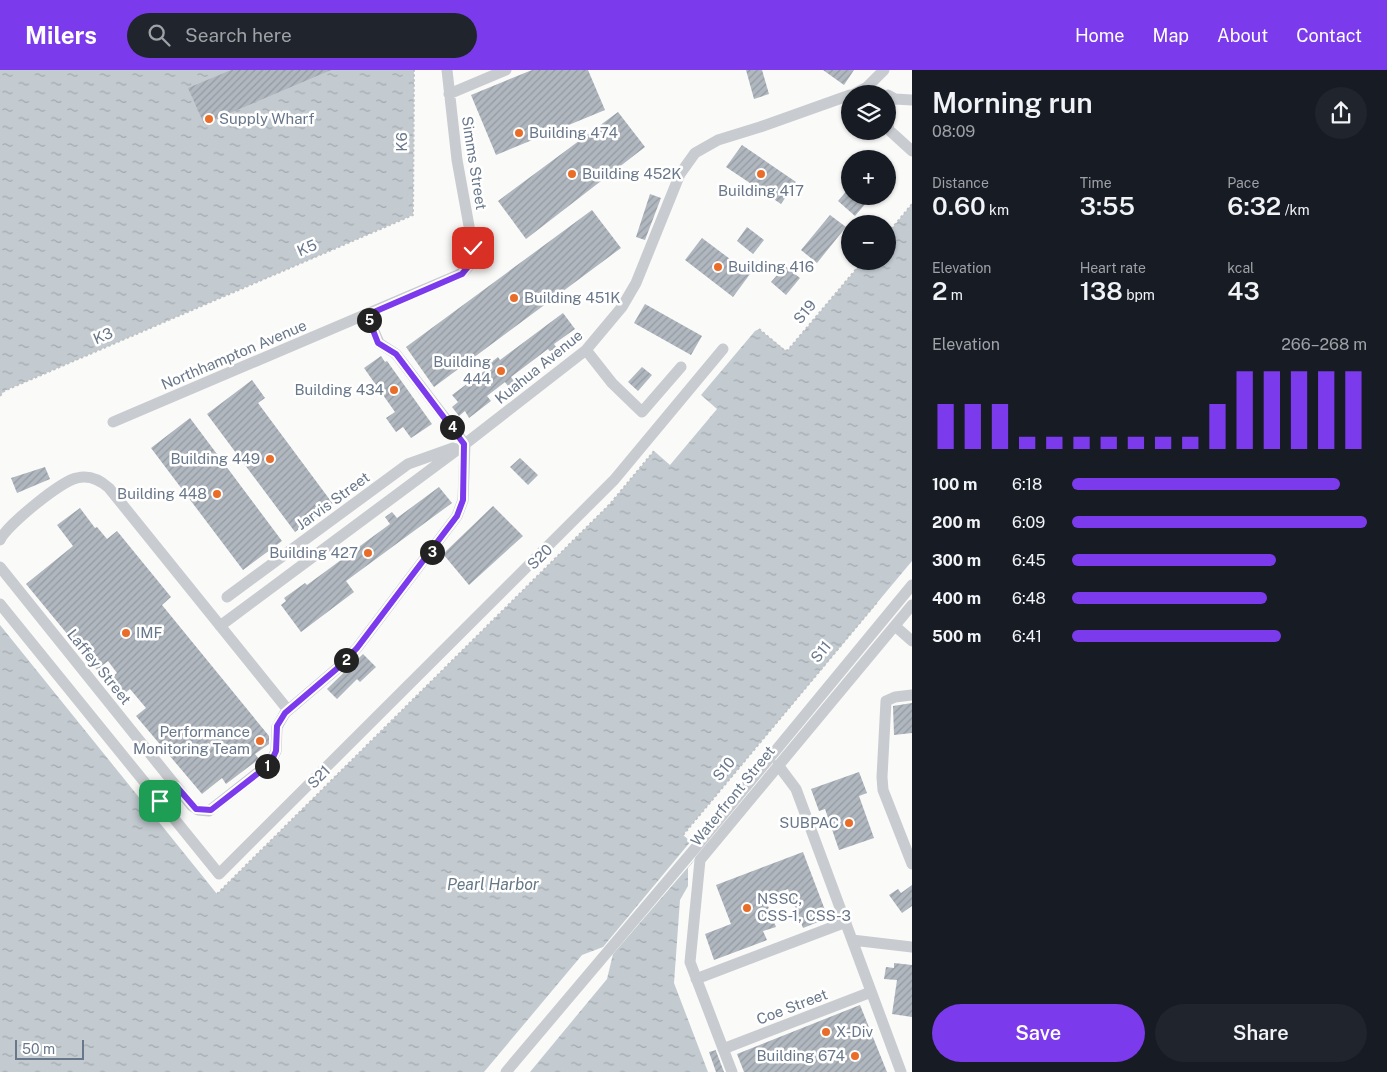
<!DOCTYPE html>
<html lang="en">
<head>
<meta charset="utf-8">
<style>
	body { margin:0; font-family:"Public Sans",sans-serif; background:#20242c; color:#f1f3f6; height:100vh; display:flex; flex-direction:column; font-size:19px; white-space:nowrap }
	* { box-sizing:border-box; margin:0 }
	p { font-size:16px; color:#9ea1a6 }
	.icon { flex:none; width:28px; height:28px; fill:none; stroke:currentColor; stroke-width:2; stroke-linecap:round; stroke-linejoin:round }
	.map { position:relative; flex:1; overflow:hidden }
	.details { display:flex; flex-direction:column; background:#171b24; width:475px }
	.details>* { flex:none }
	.fabs { position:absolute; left:841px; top:15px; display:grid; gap:10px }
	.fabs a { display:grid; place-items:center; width:55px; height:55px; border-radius:50%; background:#171b24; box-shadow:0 1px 4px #0004; font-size:25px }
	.scale { position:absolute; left:15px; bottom:12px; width:69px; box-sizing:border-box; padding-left:5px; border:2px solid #68778a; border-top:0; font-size:14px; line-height:18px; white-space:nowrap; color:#68778a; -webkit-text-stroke:4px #fff; paint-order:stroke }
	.pin { position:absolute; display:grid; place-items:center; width:42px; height:42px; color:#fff; margin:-21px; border-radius:10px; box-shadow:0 2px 8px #0006 }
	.km { position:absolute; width:25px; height:25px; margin:-12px; border-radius:50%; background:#222; color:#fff; font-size:14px; line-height:25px; text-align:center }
	.round { display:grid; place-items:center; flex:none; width:52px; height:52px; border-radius:26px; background:#20242c }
	.summary { display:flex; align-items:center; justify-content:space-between; height:85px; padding:0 20px }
	h1 { font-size:28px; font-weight:600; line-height:38px }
	.metrics { display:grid; grid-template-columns:repeat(3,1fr); gap:8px; height:85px; padding:5px 20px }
	.metrics div { display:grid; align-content:center }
	.metrics b { font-size:25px; font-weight:600 }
	.metrics small { font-size:14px; font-weight:400 }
	.metrics p { font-size:14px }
	.chart { height:140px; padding:10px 20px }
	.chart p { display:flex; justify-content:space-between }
	.chart svg { width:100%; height:90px; margin-top:5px; stroke:#7c3aed; stroke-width:6 }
	.action { display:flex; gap:10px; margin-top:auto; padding:10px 20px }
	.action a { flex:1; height:58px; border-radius:30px; background:#7c3aed; color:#fff; font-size:20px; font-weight:600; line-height:58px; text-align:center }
	.action a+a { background:#20242c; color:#f1f3f6 }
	ul { padding:0 20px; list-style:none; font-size:16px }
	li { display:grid; grid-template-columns:80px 60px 1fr; align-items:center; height:38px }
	li i { height:12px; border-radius:6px; background:#7c3aed }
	header { display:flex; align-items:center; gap:30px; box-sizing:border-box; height:70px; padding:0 25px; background:#7c3aed; color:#fff }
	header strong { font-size:24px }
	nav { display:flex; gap:28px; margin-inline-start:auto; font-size:18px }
	.search { width:350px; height:45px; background:#20242c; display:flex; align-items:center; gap:12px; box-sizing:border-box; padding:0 18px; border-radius:28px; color:#9ea1a6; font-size:19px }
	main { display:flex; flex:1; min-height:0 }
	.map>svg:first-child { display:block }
	.water { fill:url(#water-ripples) }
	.pier { fill:#fafaf8 }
	.building { fill:url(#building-hatch) }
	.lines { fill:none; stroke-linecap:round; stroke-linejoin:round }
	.path { stroke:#bfc2c5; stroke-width:2; stroke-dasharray:2.5 2.5; stroke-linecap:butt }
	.minor { stroke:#c8cbcf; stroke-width:11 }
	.route-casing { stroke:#fff; stroke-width:10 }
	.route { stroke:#7c3aed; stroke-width:6 }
	.poi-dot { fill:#e96c29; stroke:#fff; stroke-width:2 }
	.labels { text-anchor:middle; stroke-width:5; stroke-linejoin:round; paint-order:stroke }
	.poi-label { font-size:15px; fill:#68778a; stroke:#fff; text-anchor:start }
	.street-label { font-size:15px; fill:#68778a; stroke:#fff }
	.water-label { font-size:16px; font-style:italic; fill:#647784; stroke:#fff }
</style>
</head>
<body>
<header>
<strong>Milers</strong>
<div class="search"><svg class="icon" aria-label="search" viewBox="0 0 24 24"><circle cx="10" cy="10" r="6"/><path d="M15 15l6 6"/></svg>Search here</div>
<nav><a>Home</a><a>Map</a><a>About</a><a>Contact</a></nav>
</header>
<main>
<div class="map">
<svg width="912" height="1002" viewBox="0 0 912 1002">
	<defs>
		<pattern id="water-ripples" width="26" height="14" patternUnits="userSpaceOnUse" patternTransform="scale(1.25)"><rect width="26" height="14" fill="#c3cbd1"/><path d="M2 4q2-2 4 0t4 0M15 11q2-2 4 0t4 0" fill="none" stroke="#a2aaaf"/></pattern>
		<pattern id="building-hatch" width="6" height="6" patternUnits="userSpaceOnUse" patternTransform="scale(1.25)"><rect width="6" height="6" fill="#b1b7bf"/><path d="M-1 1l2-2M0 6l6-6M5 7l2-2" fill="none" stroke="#949aa1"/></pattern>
	</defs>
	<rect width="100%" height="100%" fill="#fafaf8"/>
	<path class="water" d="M0,0H414L413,145L4,321L0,326Z
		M912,134V491L683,765L702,781L688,798V816L680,830L674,913L708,1002H0V555L217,824L610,434L654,381L670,395L717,339L701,325L755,261L759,259L785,280H788L863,191H888V163Z"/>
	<path class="pier" d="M691,771L702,781L613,884L607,909L530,1002H484L582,885L603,877Z"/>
	<path class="building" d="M231,0H331L204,54L188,18Z
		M532,0H588L605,40L496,85L471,25Z
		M746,0H762L769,24L754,29Z
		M823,0H854L844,15Z
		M618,42L645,77L526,169L498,131Z
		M742,75L796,112L781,134L726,97Z
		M850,117V126H872L855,146L838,131Z
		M650,124L661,128L645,170L636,167Z
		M592,140L621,178L434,317L406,277Z
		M830,145L846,157L817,193L801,180Z
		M747,157L764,170L753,184L737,171Z
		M702,168L750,204L733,227L685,190Z
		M785,196L800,208L786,225L771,212Z
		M645,234L702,266L691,285L634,253Z
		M563,243L575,259L554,274L558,280L552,284L548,279L511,307L514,311L508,316L505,312L487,326L491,331L469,348L465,341L459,346L452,337L458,332L452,325L491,296L489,294L498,287L500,290Z
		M381,286L385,292L387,291L432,354L411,368L403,357L396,362L386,348L395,342L364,298Z
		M642,297L652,305L638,321L628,312Z
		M252,310L265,328L258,333L333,434L295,462L207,344Z
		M190,348L282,471L243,500L151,378Z
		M520,388L538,405L528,415L510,397Z
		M45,397L50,409L17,423L11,408Z
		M439,417L452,433L346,511L354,522L301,562L281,535L286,531L284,528L305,513L307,515L390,454L385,447L392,442L397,448Z
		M493,436L523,466L469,515L443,484Z
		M80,438L95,458L97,457L107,469L117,461L171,527L162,535L269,666V674L255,684L259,689L226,714L222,708L202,724L136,646L146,638L130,619L120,627L107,611L117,603L108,591L97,600L26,514L73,476L57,455Z
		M363,584L376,597L360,612L357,609L337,629L327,619Z
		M912,633V663L894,665L893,636Z
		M859,702L867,723L859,726L874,768L839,780L825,739L819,741L811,719Z
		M803,782L828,848L803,858L788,819L765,828L776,857L763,861L767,870L714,890L705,864L731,854L716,815Z
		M912,815V836L902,843L889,825L898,819L901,823Z
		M894,893L912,895V947L892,944L897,910L884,909L886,897L894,898Z
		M860,935L887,1002H744L737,984Z
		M716,980V981L724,1002H716L709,982Z"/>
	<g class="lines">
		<path class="path" d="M888,163L912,134
			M759,259L785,281L788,280L863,191
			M0,326L4,321L413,145L414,0
			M683,765L878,531
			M217,824L610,434L654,381"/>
		<path class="minor" d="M449,24L506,0
			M854,24L867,17L884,0
			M888,25L895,29L912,30
			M888,28L890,36L888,50
			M888,54L889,60L912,81
			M367,245L379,273L396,284L465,374
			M586,280L612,313L642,342L681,297
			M113,352L458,205C469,199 473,191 473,178L457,90L447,0
			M0,470C6,456 62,410 77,408C89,405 100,410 109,418L288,640
			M0,497L192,736L198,740L209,741L270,693L276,681L277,657L285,643L340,596L357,578L457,446L463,430L465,374
			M227,527L408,394L453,378
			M0,534L219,804L614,410L723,279
			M220,556L465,374L586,280L622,237L636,213L680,104L695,83L718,70L760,57L850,25
			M895,556L912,571
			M912,625L895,627L886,631L882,707L883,720L912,794
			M778,695L796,719L901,1002
			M852,870L912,877
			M696,909L846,852
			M723,979L871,922
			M506,1002L697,776L912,515
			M732,1002L690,892L700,790L912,535"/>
	</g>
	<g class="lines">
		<g class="route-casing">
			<path id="route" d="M160,731L177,717L196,739L211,740L270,694L276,681L277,656L285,643L340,596L357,578L457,446L463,430L464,374L396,284L378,273L367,245L462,204L471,193L473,178"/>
		</g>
		<use href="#route" class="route"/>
	</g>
	<g class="poi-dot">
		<circle cx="209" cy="49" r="5"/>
		<circle cx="519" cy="63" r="5"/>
		<circle cx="572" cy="104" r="5"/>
		<circle cx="761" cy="104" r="5"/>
		<circle cx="718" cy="197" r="5"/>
		<circle cx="514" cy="228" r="5"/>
		<circle cx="501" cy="301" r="5"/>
		<circle cx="394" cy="320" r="5"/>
		<circle cx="270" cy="389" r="5"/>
		<circle cx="217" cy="424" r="5"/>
		<circle cx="368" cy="483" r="5"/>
		<circle cx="126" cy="563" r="5"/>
		<circle cx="260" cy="671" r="5"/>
		<circle cx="849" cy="753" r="5"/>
		<circle cx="747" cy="838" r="5"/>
		<circle cx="826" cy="962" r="5"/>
		<circle cx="855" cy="986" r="5"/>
	</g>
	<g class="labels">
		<g class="poi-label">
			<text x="219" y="54">Supply Wharf</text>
			<text x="529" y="68">Building 474</text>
			<text x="582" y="109">Building 452K</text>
			<text x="761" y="126" text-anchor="middle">Building 417</text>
			<text x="728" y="202">Building 416</text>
			<text x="524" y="233">Building 451K</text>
			<text x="491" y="297" text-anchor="end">Building<tspan x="491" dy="17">444</tspan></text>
			<text x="384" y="325" text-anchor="end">Building 434</text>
			<text x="260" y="394" text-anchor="end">Building 449</text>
			<text x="207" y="429" text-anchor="end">Building 448</text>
			<text x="358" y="488" text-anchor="end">Building 427</text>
			<text x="136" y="568">IMF</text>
			<text x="250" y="667" text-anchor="end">Performance<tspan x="250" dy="17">Monitoring Team</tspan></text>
			<text x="839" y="758" text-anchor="end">SUBPAC</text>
			<text x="757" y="834">NSSC,<tspan x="757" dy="17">CSS-1, CSS-3</tspan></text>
			<text x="836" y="967">X-Div</text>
			<text x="845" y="991" text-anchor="end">Building 674</text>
		</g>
		<g class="street-label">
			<text transform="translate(402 72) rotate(-90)" y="5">K6</text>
			<text transform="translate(474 93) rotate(81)" y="5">Simms Street</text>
			<text transform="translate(307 178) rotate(-23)" y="5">K5</text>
			<text transform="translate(805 242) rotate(-50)" y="5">S19</text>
			<text transform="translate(103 266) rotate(-23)" y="5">K3</text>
			<text transform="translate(234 285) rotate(-23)" y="5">Northhampton Avenue</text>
			<text transform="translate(539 297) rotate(-39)" y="5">Kuahua Avenue</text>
			<text transform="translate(333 431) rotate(-36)" y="5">Jarvis Street</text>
			<text transform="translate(540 487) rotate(-45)" y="5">S20</text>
			<text transform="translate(821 582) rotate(-50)" y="5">S11</text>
			<text transform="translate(99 597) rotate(51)" y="5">Laffey Street</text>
			<text transform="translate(724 699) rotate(-50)" y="5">S10</text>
			<text transform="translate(319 707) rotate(-45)" y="5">S21</text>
			<text transform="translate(733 726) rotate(-51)" y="5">Waterfront Street</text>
			<text transform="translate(792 937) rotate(-21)" y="5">Coe Street</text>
		</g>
		<g class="water-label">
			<text x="493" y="820">Pearl Harbor</text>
		</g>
	</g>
</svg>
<div class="fabs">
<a><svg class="icon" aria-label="layers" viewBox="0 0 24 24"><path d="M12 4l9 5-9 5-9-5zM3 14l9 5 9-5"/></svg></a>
<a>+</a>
<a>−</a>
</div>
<div class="scale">50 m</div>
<div class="pin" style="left:160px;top:731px;background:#1e9e55"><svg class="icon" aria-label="arrive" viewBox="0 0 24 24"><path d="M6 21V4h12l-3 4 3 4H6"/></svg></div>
<div class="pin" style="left:473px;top:178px;background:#d93025"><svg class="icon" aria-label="check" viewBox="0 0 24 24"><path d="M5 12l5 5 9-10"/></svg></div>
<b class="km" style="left:267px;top:696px">1</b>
<b class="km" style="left:346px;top:590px">2</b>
<b class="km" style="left:432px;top:482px">3</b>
<b class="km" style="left:452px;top:357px">4</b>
<b class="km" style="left:369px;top:250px">5</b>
</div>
<section class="details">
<div class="summary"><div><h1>Morning run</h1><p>08:09</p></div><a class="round"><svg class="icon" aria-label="share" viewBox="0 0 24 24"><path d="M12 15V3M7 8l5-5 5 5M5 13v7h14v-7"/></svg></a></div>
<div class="metrics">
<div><p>Distance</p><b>0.60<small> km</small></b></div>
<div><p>Time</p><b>3:55</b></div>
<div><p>Pace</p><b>6:32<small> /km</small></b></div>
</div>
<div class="metrics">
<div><p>Elevation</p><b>2<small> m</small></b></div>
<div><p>Heart rate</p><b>138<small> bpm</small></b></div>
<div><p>kcal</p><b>43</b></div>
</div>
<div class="chart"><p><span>Elevation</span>266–268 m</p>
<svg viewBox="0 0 160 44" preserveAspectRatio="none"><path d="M5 44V22M15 44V22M25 44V22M35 44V38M45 44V38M55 44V38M65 44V38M75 44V38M85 44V38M95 44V38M105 44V22M115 44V6M125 44V6M135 44V6M145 44V6M155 44V6"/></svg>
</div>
<ul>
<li><b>100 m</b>6:18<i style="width:91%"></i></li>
<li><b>200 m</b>6:09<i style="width:100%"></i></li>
<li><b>300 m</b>6:45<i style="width:69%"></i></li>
<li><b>400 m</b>6:48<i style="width:66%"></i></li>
<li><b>500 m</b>6:41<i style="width:71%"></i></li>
</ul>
<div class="action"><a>Save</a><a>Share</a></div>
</section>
</main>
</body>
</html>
